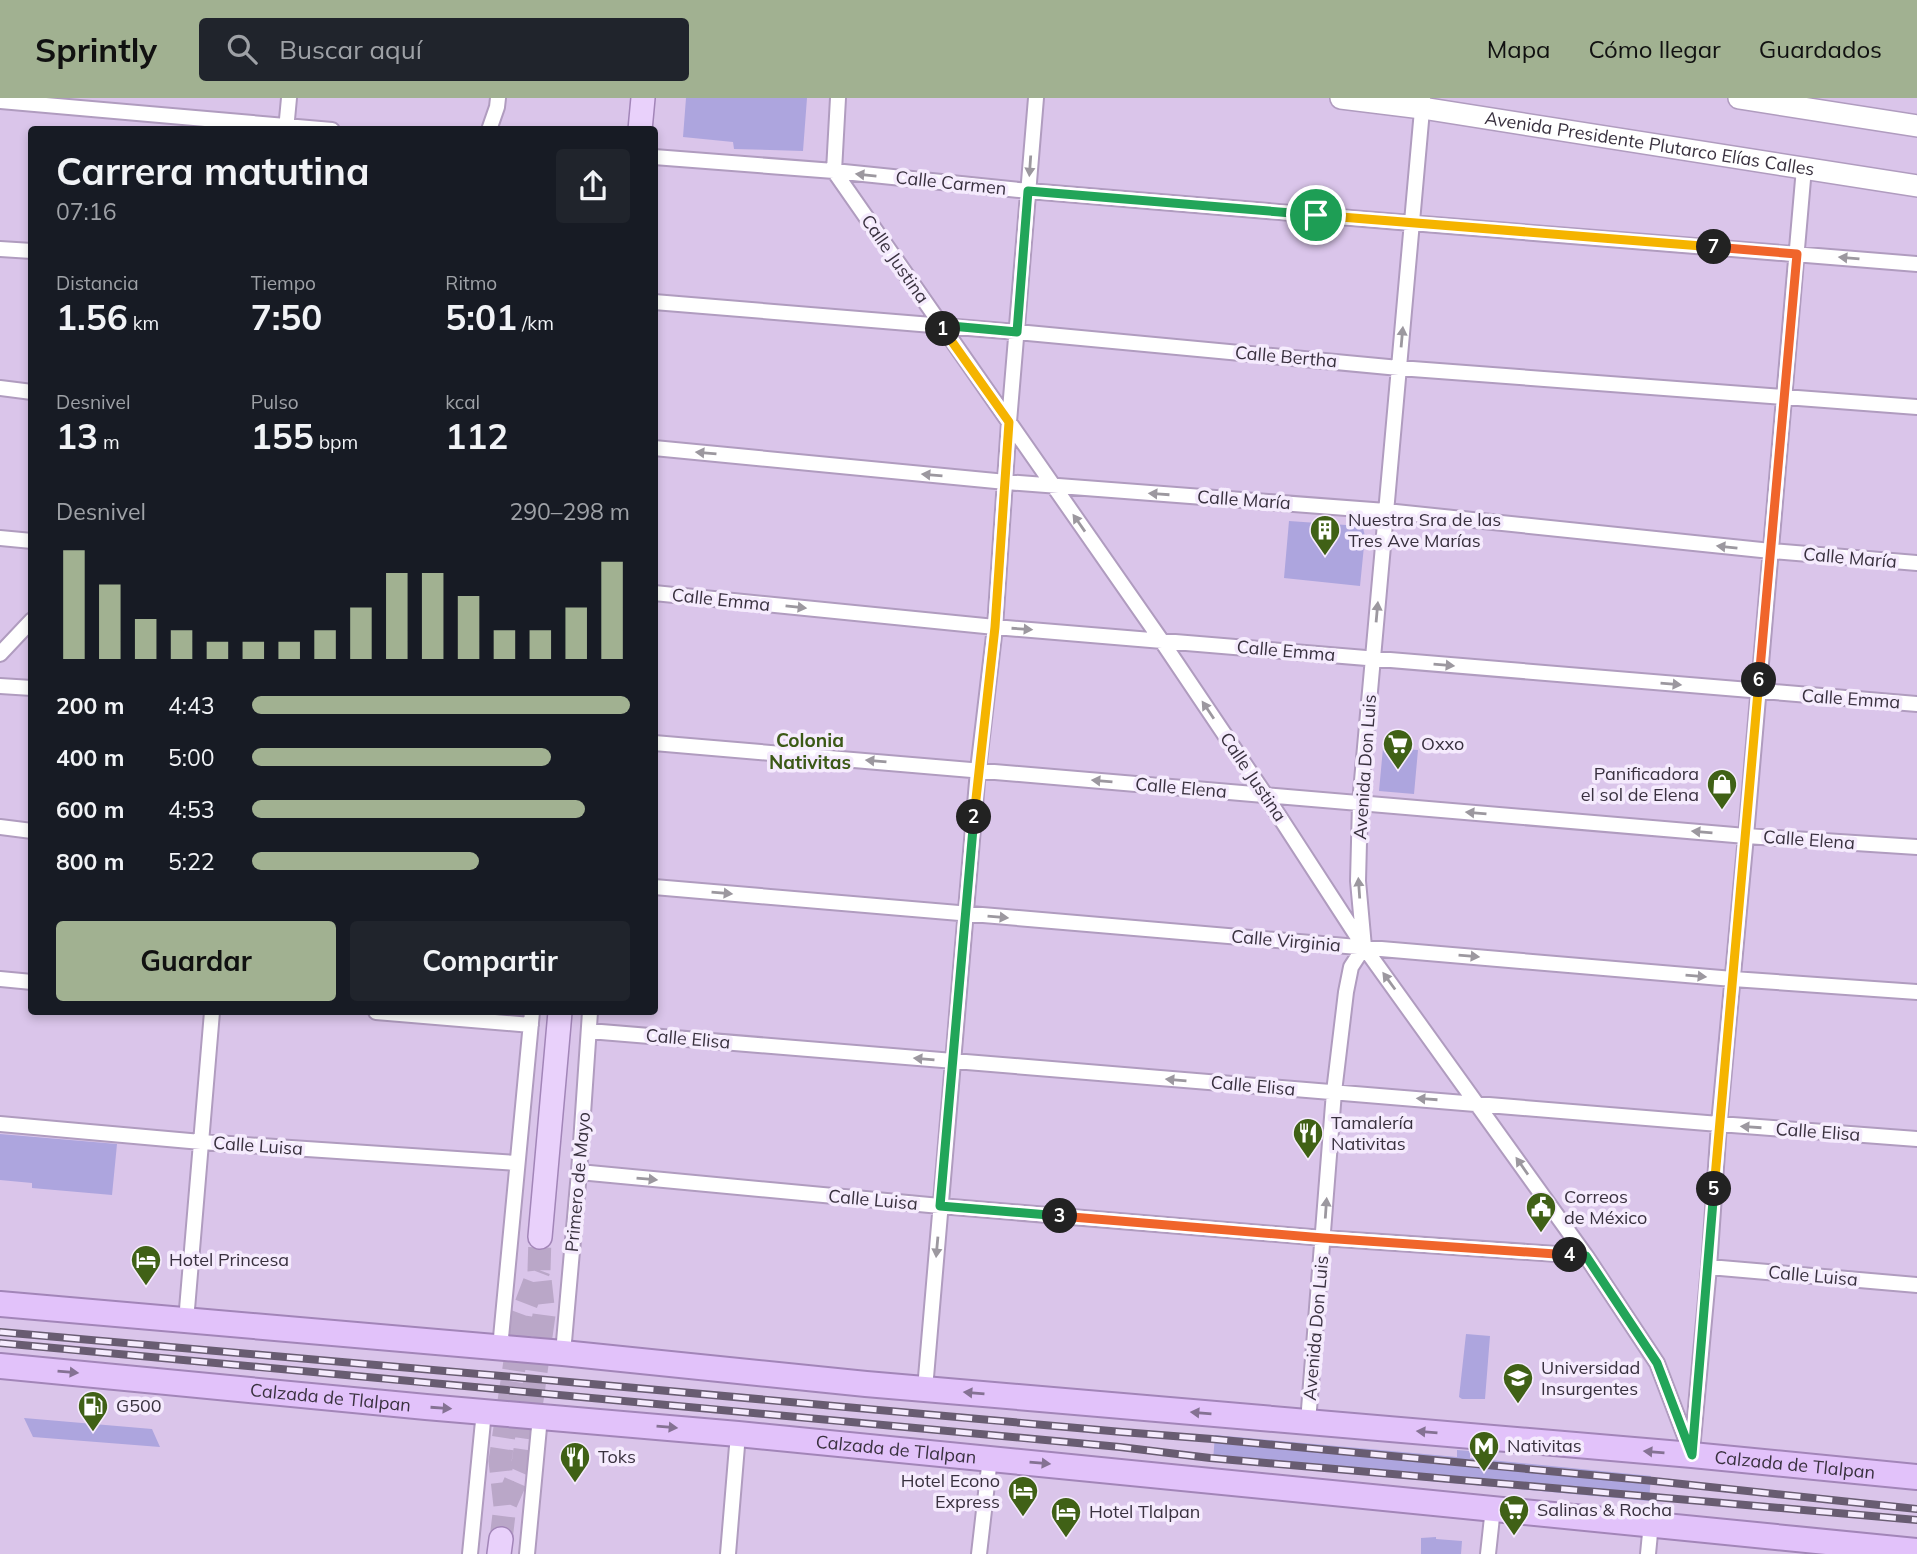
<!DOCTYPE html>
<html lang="es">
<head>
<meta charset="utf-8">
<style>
	body { margin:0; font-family:Mulish,sans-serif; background:#20242c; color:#f1f3f6; height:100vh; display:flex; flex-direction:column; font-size:26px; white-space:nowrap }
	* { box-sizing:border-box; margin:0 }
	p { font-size:23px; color:#9ea1a6 }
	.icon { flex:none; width:38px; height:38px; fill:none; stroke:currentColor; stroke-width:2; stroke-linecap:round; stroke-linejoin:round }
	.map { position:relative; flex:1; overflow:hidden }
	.side { position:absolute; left:28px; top:28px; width:630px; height:889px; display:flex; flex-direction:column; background:#171b24; border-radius:7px; box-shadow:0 4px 10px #0003 }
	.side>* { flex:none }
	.pin { position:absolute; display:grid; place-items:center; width:60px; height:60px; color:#fff; margin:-30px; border:4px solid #fff; border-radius:50%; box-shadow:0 2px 7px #0007 }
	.km { position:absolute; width:35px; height:35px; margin:-18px; border-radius:50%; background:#222; color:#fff; font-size:19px; line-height:35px; text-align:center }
	.round { display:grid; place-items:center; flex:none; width:74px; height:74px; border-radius:7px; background:#20242c }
	.overview { display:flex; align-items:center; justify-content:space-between; height:119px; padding:0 28px }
	h1 { font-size:38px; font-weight:700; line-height:52px }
	.metrics { display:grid; grid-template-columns:repeat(3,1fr); gap:10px; height:119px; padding:7px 28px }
	.metrics div { display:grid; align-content:center }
	.metrics b { font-size:35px; font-weight:700 }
	.metrics small { font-size:19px; font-weight:400 }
	.metrics p { font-size:19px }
	.chart { height:196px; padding:14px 28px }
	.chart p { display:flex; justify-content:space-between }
	.chart svg { width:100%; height:126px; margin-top:7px; stroke:#a1b191; stroke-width:6 }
	.primary-button { display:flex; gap:14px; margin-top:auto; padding:14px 28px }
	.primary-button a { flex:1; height:80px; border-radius:7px; background:#a1b191; color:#111; font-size:28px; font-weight:700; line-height:80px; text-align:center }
	.primary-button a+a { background:#20242c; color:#f1f3f6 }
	ul { padding:0 28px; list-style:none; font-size:23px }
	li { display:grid; grid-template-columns:112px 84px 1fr; align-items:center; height:52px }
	li i { height:18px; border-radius:9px; background:#a1b191 }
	header { display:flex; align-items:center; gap:42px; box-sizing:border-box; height:98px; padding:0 35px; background:#a1b191; color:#111 }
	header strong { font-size:33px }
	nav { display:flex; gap:38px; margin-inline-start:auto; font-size:24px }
	.search { width:490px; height:63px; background:#20242c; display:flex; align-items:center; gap:18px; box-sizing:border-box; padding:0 24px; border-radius:7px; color:#9ea1a6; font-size:26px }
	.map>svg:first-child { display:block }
	.building { fill:#ada5de }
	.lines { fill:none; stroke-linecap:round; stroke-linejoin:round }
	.primary-tunnel { stroke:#baa7c8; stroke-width:23; stroke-dasharray:23 11; stroke-linecap:butt }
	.minor-casing { stroke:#b09cbf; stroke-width:18 }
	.secondary-casing { stroke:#b09cbf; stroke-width:24 }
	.primary-casing { stroke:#a285b8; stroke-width:26 }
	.trunk-casing { stroke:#a285b8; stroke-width:28 }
	.minor { stroke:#fff; stroke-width:14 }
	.secondary { stroke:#fff; stroke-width:21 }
	.primary { stroke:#e9d1fb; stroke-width:23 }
	.trunk { stroke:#e2c2fa; stroke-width:24 }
	.rail-casing { stroke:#685c71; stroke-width:8 }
	.rail { stroke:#f5ebfd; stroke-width:5; stroke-dasharray:16; stroke-linecap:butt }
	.oneway { fill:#9c989f }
	.oneway2 { fill:#857293 }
	.split-1-casing { stroke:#fff; stroke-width:14 }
	.split-2-casing { stroke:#fff; stroke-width:14 }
	.split-3-casing { stroke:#fff; stroke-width:14 }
	.split-4-casing { stroke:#fff; stroke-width:14 }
	.split-5-casing { stroke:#fff; stroke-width:14 }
	.split-6-casing { stroke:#fff; stroke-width:14 }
	.split-7-casing { stroke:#fff; stroke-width:14 }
	.split-8-casing { stroke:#fff; stroke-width:14 }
	.split-1 { stroke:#22a559; stroke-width:9 }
	.split-2 { stroke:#f5b400; stroke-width:9 }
	.split-3 { stroke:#22a559; stroke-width:9 }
	.split-4 { stroke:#f0652b; stroke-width:9 }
	.split-5 { stroke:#22a559; stroke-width:9 }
	.split-6 { stroke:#f5b400; stroke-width:9 }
	.split-7 { stroke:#f0652b; stroke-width:9 }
	.split-8 { stroke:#f5b400; stroke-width:9 }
	.labels { text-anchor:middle; stroke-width:7; stroke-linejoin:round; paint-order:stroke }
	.street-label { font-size:18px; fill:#39313f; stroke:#f5ebfd }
	.poi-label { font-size:18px; fill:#39313f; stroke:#f5ebfd; text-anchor:start }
	.neighbourhood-label { font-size:19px; font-weight:bold; fill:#3b5916; stroke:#f5ebfd }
</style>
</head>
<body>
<header>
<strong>Sprintly</strong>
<div class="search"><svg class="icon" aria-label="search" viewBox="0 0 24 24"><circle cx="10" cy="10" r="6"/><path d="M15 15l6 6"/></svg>Buscar aquí</div>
<nav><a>Mapa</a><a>Cómo llegar</a><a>Guardados</a></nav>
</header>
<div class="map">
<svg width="1917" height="1456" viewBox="0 0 1917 1456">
	<rect width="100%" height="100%" fill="#dac5ea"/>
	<path class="building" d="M686,0H807L803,53L734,51L733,44L683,39Z
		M1289,423L1360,428L1363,430L1365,438L1360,488L1284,480Z
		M1383,650L1418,652L1414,696L1379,693Z
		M0,1036L117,1046L112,1097L32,1090V1085L0,1082Z
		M1466,1236L1490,1238L1485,1301H1462L1459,1299Z
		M24,1320L152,1331L160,1349L33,1339Z
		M1215,1337L1457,1359V1352L1470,1353V1360L1651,1378L1649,1403L1213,1363Z
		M1436,1439V1441L1462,1443L1461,1456H1421V1440Z"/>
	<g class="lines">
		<path class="primary-tunnel" d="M506,1405L523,1366L544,1217L539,1172L540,1139
			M501,1441L505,1408L500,1363L522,1217L539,1172"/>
		<g class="minor-casing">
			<path id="minor" d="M838,0L834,73L1161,542L1266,698L1364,849L1586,1158L1657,1265L1692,1357
				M0,3L332,32
				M286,32L289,0
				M489,32L497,9L498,0
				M654,59L834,73L1029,93L1411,125L1917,166
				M0,151L32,153
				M654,204L1017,234L1399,270L1917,309
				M0,290L32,294
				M654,350L1006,384L1386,413L1771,453L1917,465
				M0,440L32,443
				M654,495L995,529L1917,606
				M0,556L32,522
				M0,588L32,590
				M654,645L1746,738L1917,749
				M0,729L32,733
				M654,789L1733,881L1917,894
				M0,881L32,884
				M376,914L531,927
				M589,933L1719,1026L1917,1041
				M0,1026L201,1044L517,1065
				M579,1074L940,1108L1323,1140L1586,1158
				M1709,1169L1917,1187
				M186,1223L212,914
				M500,1250L532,914
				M563,1255L579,1074L590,914
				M925,1291L978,672L995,529L1009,324L1036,0
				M1308,1324L1334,994L1346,894L1351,869L1364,849L1358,783L1360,705L1423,1
				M1692,1352L1709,1169L1719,1026L1746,738L1804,70
				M470,1456L484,1313
				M527,1456L540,1319
				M728,1456L738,1336
				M979,1456L990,1360
				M1488,1456L1493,1410
				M1648,1456L1651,1425"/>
		</g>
		<g class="secondary-casing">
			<g id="secondary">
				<path id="s1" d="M1341,0L1422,10L1917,88"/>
				<path d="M1739,0L1917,28"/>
			</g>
		</g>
		<g class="primary-casing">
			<path id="primary" d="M640,32L643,0
				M540,1139L560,914
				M499,1456L501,1441"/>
		</g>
		<g class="trunk-casing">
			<g id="trunk">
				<path id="s2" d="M0,1206L563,1255L866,1286L1692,1357L1917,1379"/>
				<path id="s3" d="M0,1268L426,1309L738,1336L1917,1453"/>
			</g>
		</g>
		<use href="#minor" class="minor"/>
		<use href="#secondary" class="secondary"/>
		<use href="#primary" class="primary"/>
		<use href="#trunk" class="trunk"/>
		<g class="rail-casing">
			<path id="rail" d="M0,1234L547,1282L1122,1334L1212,1341L1654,1383L1917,1411
				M0,1245L1120,1349L1210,1360L1917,1422"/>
		</g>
		<use href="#rail" class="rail"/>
	</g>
	<defs><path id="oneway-solid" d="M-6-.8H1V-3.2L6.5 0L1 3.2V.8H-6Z" transform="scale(1.75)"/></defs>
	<g class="oneway">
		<use href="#oneway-solid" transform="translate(1030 68) rotate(94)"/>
		<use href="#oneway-solid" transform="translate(866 77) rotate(-174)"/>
		<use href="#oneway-solid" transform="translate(1849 160) rotate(-175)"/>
		<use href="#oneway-solid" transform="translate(1402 239) rotate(-85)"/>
		<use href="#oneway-solid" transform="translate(706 355) rotate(-175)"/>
		<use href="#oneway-solid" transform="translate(932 377) rotate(-175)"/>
		<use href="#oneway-solid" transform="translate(1159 396) rotate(-176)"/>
		<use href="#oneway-solid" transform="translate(1079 425) rotate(-125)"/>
		<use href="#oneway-solid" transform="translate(1727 449) rotate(-174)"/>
		<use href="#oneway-solid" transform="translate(796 509) rotate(6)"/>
		<use href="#oneway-solid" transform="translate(1377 514) rotate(-85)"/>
		<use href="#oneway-solid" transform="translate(1022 531) rotate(4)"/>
		<use href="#oneway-solid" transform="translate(1444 567) rotate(5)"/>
		<use href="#oneway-solid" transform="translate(1671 586) rotate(5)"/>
		<use href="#oneway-solid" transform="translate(1208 612) rotate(-124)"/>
		<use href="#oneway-solid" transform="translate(876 663) rotate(-175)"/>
		<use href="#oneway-solid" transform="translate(1102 683) rotate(-175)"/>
		<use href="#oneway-solid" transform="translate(1476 715) rotate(-175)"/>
		<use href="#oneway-solid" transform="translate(1702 734) rotate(-175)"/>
		<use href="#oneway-solid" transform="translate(1359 790) rotate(-94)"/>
		<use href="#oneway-solid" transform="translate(722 795) rotate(5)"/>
		<use href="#oneway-solid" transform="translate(998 819) rotate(5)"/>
		<use href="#oneway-solid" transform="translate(1469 858) rotate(5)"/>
		<use href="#oneway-solid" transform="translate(1696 878) rotate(5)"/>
		<use href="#oneway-solid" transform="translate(1389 883) rotate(-126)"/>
		<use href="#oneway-solid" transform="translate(924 961) rotate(-175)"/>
		<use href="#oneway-solid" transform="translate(1176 982) rotate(-175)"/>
		<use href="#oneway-solid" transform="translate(1427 1001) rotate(-176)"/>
		<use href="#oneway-solid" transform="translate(1751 1029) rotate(-176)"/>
		<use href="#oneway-solid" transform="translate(1522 1068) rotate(-125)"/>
		<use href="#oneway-solid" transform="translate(647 1081) rotate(5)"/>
		<use href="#oneway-solid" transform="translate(1326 1110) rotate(-86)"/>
		<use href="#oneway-solid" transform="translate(937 1149) rotate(95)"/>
	</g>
	<g class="oneway2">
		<use href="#oneway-solid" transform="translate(68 1274) rotate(5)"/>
		<use href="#oneway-solid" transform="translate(974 1295) rotate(-175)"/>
		<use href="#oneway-solid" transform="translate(441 1310) rotate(4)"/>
		<use href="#oneway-solid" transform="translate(1201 1315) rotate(-175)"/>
		<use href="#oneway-solid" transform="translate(667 1329) rotate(5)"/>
		<use href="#oneway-solid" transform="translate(1427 1334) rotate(-175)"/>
		<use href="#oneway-solid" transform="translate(1654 1354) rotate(-175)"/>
		<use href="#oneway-solid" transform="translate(1040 1365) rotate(5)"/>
	</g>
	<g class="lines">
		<g class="split-1-casing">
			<path id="split-1" d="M943,231L940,227L1017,234L1028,93L1316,117"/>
		</g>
		<g class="split-2-casing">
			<path id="split-2" d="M943,231L1009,324L995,529L974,719"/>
		</g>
		<g class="split-3-casing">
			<path id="split-3" d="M974,719L940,1108L1060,1118"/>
		</g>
		<g class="split-4-casing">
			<path id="split-4" d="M1060,1118L1323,1140L1570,1157"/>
		</g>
		<g class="split-5-casing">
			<path id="split-5" d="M1570,1157L1586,1158L1657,1265L1692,1357L1714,1091"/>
		</g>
		<g class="split-6-casing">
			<path id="split-6" d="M1714,1091L1759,582"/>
		</g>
		<g class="split-7-casing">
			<path id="split-7" d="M1714,149L1797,156L1759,582"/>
		</g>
		<g class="split-8-casing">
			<path id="split-8" d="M1316,117L1714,149"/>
		</g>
		<use href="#split-1" class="split-1"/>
		<use href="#split-2" class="split-2"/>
		<use href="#split-3" class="split-3"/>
		<use href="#split-4" class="split-4"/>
		<use href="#split-5" class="split-5"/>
		<use href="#split-6" class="split-6"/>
		<use href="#split-7" class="split-7"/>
		<use href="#split-8" class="split-8"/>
	</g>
	<defs>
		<g id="building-pin" transform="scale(1.575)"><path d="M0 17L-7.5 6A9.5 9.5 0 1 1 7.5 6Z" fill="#406116" stroke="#f5ebfd"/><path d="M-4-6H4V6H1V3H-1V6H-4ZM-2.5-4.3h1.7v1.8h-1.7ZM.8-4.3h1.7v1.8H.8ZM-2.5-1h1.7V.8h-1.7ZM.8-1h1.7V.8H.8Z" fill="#fff"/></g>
		<g id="supermarket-pin" transform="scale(1.575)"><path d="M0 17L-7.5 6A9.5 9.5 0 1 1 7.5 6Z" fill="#406116" stroke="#f5ebfd"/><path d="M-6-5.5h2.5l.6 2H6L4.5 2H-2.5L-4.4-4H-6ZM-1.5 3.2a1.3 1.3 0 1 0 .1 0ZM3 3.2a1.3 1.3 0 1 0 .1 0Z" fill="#fff"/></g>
		<g id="shop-pin" transform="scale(1.575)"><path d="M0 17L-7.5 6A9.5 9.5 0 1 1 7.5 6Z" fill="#406116" stroke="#f5ebfd"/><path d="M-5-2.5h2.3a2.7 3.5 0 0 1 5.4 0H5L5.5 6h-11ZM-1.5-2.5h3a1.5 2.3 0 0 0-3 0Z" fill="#fff"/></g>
		<g id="restaurant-pin" transform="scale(1.575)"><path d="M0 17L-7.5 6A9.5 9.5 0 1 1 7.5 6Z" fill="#406116" stroke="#f5ebfd"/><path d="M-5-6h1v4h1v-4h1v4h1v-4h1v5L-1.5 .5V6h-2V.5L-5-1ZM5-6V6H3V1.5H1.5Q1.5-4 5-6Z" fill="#fff"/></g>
		<g id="civic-pin" transform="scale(1.575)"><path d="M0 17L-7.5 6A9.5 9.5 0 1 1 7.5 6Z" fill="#406116" stroke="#f5ebfd"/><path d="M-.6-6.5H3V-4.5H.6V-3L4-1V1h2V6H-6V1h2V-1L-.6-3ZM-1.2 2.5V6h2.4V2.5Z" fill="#fff"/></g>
		<g id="hotel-pin" transform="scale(1.575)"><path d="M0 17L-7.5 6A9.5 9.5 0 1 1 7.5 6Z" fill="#406116" stroke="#f5ebfd"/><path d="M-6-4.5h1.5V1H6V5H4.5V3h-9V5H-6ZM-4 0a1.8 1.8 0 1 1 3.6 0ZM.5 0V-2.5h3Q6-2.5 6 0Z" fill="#fff"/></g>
		<g id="university-pin" transform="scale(1.575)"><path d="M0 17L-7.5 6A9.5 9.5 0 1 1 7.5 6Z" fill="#406116" stroke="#f5ebfd"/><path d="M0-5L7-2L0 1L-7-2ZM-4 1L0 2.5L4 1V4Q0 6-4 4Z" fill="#fff"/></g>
		<g id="fuel-pin" transform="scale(1.575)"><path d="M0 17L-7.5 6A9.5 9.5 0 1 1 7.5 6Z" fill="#406116" stroke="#f5ebfd"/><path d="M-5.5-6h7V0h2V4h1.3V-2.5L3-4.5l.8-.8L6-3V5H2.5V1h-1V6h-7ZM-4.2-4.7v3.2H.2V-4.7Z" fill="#fff"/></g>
		<g id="metro-pin" transform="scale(1.575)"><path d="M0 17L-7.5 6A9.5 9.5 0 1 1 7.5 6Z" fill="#406116" stroke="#f5ebfd"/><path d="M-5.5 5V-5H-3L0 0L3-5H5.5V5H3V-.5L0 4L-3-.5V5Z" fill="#fff"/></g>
	</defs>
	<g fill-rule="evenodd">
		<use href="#building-pin" x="1325" y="432"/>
		<use href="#supermarket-pin" x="1398" y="646"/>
		<use href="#shop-pin" x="1722" y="686"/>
		<use href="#restaurant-pin" x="1308" y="1035"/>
		<use href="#civic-pin" x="1541" y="1109"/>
		<use href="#hotel-pin" x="146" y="1162"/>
		<use href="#university-pin" x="1518" y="1280"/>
		<use href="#fuel-pin" x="93" y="1308"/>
		<use href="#metro-pin" x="1484" y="1348"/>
		<use href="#restaurant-pin" x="575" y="1359"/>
		<use href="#hotel-pin" x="1023" y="1393"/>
		<use href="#supermarket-pin" x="1514" y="1412"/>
		<use href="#hotel-pin" x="1066" y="1414"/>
	</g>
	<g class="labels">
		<g class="street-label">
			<text dy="6" stroke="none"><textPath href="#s1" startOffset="312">Avenida Presidente Plutarco Elías Calles</textPath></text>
			<text transform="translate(951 85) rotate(6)" y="6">Calle Carmen</text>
			<text transform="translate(895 161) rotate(55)" y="6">Calle Justina</text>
			<text transform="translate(1286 259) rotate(5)" y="6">Calle Bertha</text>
			<text transform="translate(1244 402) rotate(4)" y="6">Calle María</text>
			<text transform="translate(1850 460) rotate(5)" y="6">Calle María</text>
			<text transform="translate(721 502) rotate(6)" y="6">Calle Emma</text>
			<text transform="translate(1286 553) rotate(5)" y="6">Calle Emma</text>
			<text transform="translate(1851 601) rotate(4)" y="6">Calle Emma</text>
			<text transform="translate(1365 669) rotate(-86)" y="6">Avenida Don Luis</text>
			<text transform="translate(1253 679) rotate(56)" y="6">Calle Justina</text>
			<text transform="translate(1181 690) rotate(5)" y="6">Calle Elena</text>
			<text transform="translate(1809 742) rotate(4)" y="6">Calle Elena</text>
			<text transform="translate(1286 843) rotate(5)" y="6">Calle Virginia</text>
			<text transform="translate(688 941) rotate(5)" y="6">Calle Elisa</text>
			<text transform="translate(1253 988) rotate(5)" y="6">Calle Elisa</text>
			<text transform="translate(1818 1034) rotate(4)" y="6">Calle Elisa</text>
			<text transform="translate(258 1048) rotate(4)" y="6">Calle Luisa</text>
			<text transform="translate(578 1084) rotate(-85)" y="6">Primero de Mayo</text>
			<text transform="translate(873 1102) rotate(5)" y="6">Calle Luisa</text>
			<text transform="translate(1813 1178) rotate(5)" y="6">Calle Luisa</text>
			<text transform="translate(1316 1230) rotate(-85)" y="6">Avenida Don Luis</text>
			<text dy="6" stroke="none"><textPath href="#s3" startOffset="332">Calzada de Tlalpan</textPath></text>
			<text dy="6" stroke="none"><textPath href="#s3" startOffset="900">Calzada de Tlalpan</textPath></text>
			<text dy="6" stroke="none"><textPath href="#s2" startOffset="1802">Calzada de Tlalpan</textPath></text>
		</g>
		<g class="poi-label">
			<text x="1348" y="428">Nuestra Sra de las<tspan x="1348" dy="21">Tres Ave Marías</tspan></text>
			<text x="1421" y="652">Oxxo</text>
			<text x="1699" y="682" text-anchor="end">Panificadora<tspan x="1699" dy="21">el sol de Elena</tspan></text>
			<text x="1331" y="1031">Tamalería<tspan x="1331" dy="21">Nativitas</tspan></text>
			<text x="1564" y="1105">Correos<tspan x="1564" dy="21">de México</tspan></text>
			<text x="169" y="1168">Hotel Princesa</text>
			<text x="1541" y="1276">Universidad<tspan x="1541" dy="21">Insurgentes</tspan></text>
			<text x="116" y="1314">G500</text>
			<text x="1507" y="1354">Nativitas</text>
			<text x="598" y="1365">Toks</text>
			<text x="1000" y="1389" text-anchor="end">Hotel Econo<tspan x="1000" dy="21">Express</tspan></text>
			<text x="1537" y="1418">Salinas &amp; Rocha</text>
			<text x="1089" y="1420">Hotel Tlalpan</text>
		</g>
		<g class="neighbourhood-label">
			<text x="810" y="649">Colonia<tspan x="810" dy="22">Nativitas</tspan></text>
		</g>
	</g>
</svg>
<div class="pin" style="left:1316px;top:117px;background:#1e9e55"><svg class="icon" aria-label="arrive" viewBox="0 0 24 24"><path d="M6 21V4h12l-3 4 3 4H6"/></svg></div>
<b class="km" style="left:943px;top:231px">1</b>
<b class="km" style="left:974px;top:719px">2</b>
<b class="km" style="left:1060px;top:1118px">3</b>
<b class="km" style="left:1570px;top:1157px">4</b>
<b class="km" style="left:1714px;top:1091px">5</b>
<b class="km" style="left:1759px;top:582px">6</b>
<b class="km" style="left:1714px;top:149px">7</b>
<section class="side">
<div class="overview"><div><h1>Carrera matutina</h1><p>07:16</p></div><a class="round"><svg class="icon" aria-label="share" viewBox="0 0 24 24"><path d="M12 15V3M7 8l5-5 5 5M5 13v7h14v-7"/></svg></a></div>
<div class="metrics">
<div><p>Distancia</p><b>1.56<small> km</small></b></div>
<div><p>Tiempo</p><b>7:50</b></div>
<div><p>Ritmo</p><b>5:01<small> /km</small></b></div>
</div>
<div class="metrics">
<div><p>Desnivel</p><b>13<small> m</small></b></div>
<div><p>Pulso</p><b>155<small> bpm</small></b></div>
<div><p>kcal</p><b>112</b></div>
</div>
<div class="chart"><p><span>Desnivel</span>290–298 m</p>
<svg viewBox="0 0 160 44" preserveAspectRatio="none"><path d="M5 44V6M15 44V18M25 44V30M35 44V34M45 44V38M55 44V38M65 44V38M75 44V34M85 44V26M95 44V14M105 44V14M115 44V22M125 44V34M135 44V34M145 44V26M155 44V10"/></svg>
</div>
<ul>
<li><b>200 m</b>4:43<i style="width:100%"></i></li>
<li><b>400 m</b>5:00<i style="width:79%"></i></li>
<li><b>600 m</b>4:53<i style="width:88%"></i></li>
<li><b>800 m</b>5:22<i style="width:60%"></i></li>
</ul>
<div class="primary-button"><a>Guardar</a><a>Compartir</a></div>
</section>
</div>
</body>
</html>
